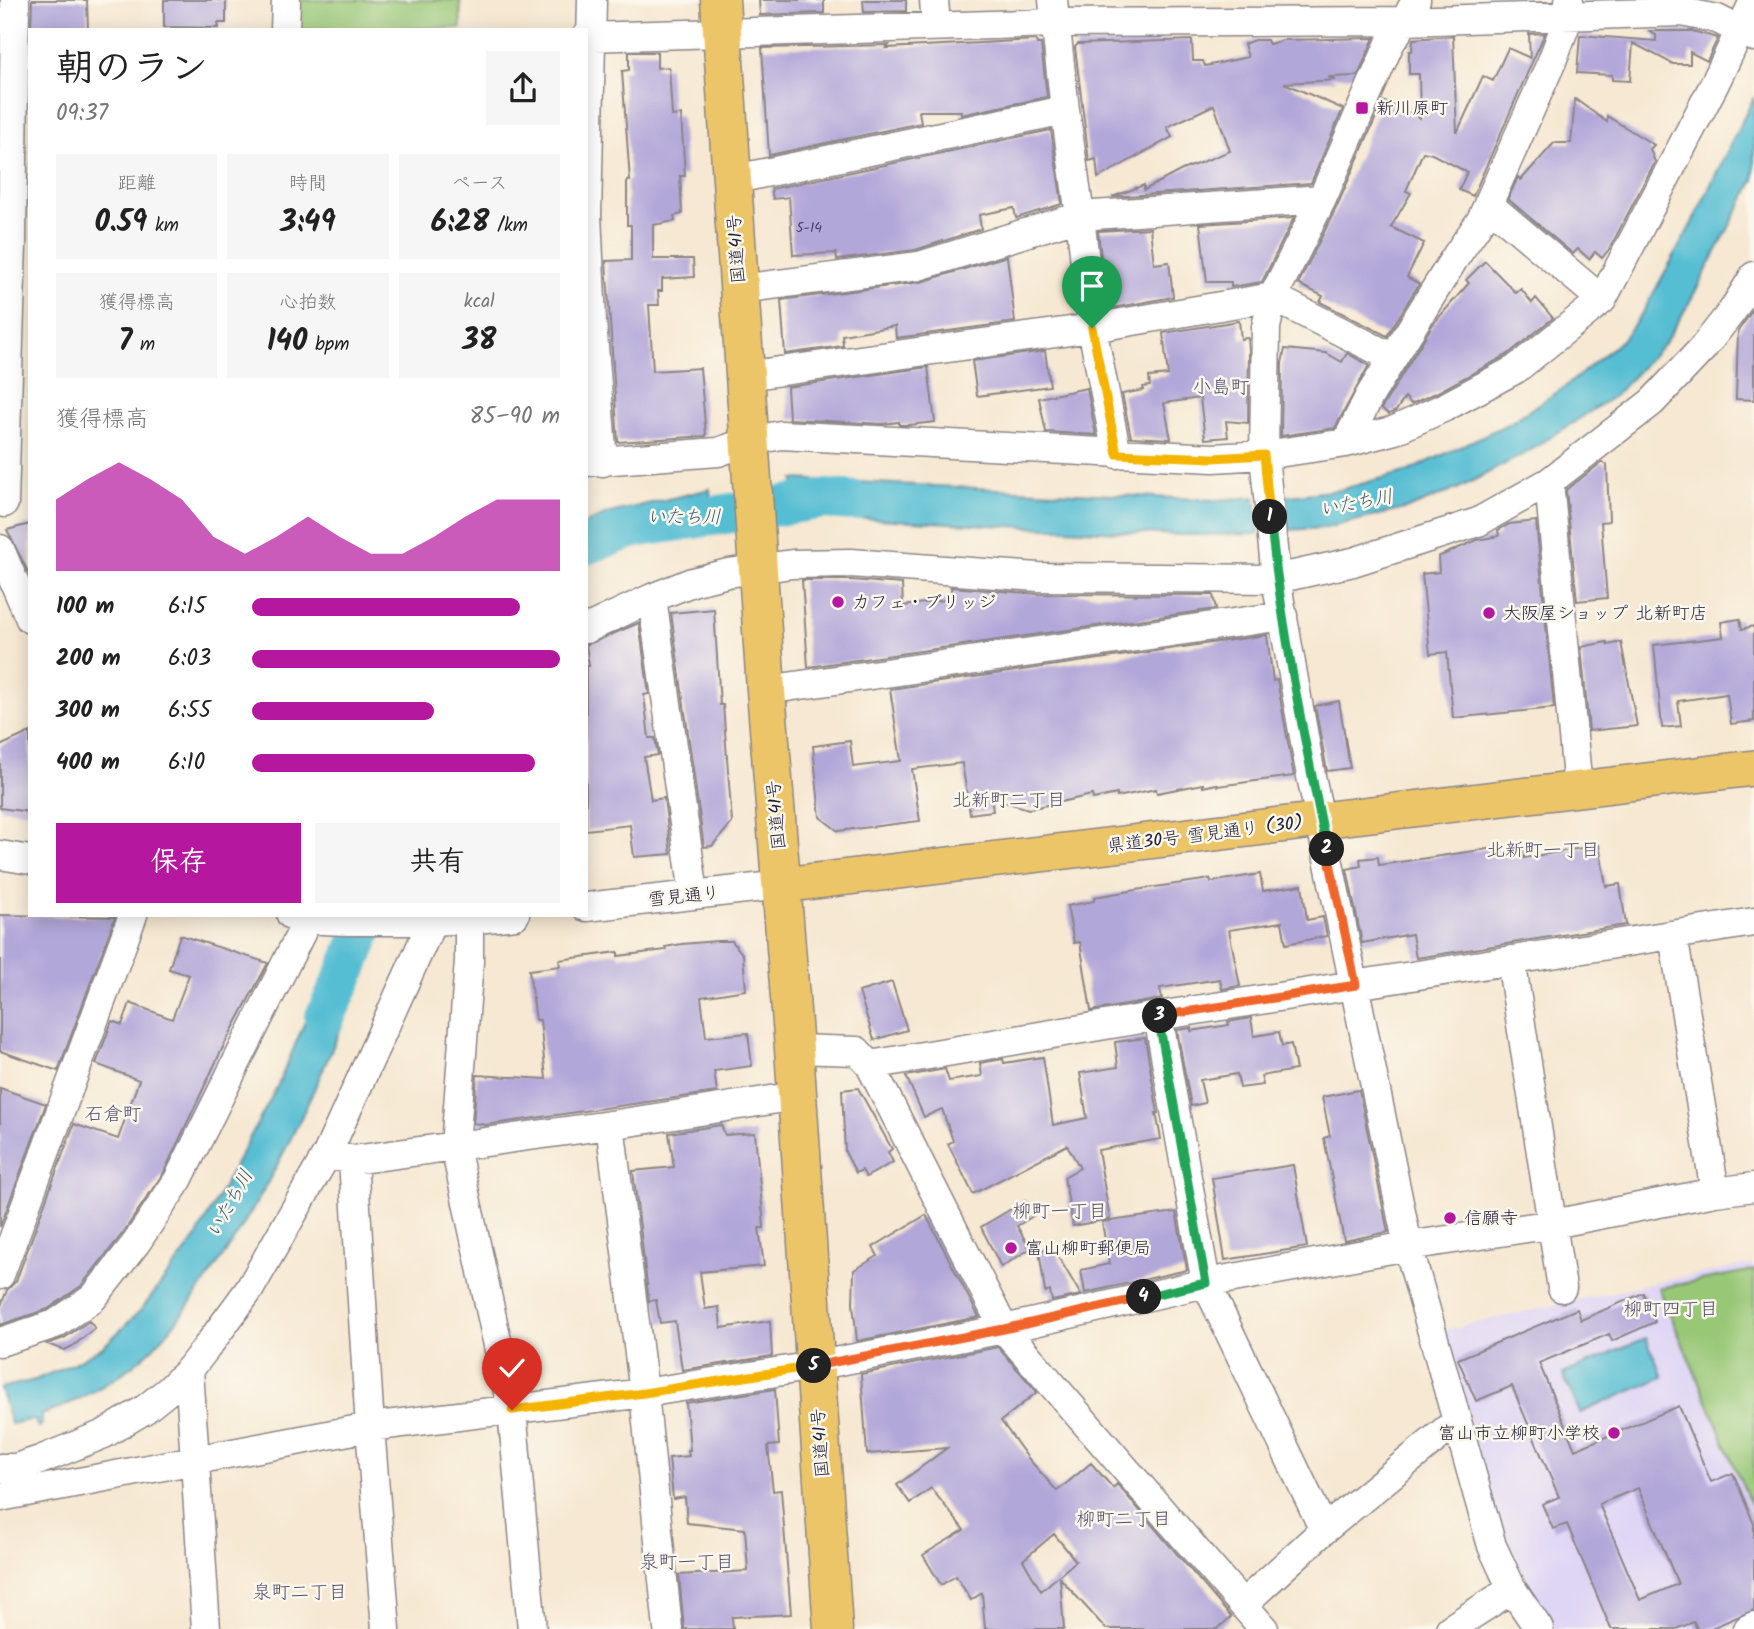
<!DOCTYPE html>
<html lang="ja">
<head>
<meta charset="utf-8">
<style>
	body { margin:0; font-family:Kalam,"Klee One",sans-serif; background:#f6f6f6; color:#222; height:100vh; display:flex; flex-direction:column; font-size:26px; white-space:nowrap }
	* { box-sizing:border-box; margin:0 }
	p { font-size:23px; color:#767676 }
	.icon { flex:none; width:38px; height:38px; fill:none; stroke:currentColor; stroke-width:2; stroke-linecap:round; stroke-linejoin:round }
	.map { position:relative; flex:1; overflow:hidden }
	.details { position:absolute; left:28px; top:28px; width:560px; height:889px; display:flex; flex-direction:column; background:#fff; border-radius:0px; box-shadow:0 4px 18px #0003 }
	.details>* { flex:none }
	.pin { position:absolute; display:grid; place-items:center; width:60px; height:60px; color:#fff; margin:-72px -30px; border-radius:50% 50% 50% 0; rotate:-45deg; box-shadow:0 0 7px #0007 }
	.pin .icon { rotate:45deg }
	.km { position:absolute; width:35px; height:35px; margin:-18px; border-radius:50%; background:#222; color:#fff; font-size:19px; line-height:35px; text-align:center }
	.round { display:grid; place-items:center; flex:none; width:74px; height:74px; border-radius:0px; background:#f6f6f6 }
	.summary { display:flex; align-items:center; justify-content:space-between; height:119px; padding:0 28px }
	h1 { font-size:38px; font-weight:600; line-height:52px }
	.figures { display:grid; grid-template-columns:repeat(3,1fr); gap:10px; height:119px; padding:7px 28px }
	.figures div { display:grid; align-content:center; border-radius:0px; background:#f6f6f6; text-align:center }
	.figures b { font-size:30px; font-weight:600 }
	.figures small { font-size:19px; font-weight:400 }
	.figures p { font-size:19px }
	.chart { height:196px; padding:14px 28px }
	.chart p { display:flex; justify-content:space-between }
	.chart svg { width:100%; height:126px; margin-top:7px; fill:#b5179e; opacity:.7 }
	.button { display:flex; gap:14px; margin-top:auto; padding:14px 28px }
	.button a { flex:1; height:80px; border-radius:0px; background:#b5179e; color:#fff; font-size:28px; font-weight:600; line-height:80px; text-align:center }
	.button a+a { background:#f6f6f6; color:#222 }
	ul { padding:0 28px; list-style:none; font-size:23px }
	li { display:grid; grid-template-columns:112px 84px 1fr; align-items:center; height:52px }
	li i { height:18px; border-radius:9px; background:#b5179e }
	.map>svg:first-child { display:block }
	.built { fill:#dfd5f5 }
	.green { fill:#98c776; stroke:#5d7458; stroke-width:2 }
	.water { fill:#56bed3; stroke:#3c7087; stroke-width:2 }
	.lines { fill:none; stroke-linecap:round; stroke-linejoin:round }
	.river { stroke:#56bed3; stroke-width:40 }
	.building { fill:#b2a7d9; fill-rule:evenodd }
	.minor-casing { stroke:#8c8586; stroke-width:31 }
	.major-casing { stroke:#8c8586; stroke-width:38 }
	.highway-casing { stroke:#8c8586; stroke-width:41 }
	.minor { stroke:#fff; stroke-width:28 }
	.major { stroke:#edc569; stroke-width:35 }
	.highway { stroke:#edc569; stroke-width:38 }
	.split-1-casing { stroke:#fff; stroke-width:14 }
	.split-2-casing { stroke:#fff; stroke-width:14 }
	.split-3-casing { stroke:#fff; stroke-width:14 }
	.split-4-casing { stroke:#fff; stroke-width:14 }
	.split-5-casing { stroke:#fff; stroke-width:14 }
	.split-6-casing { stroke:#fff; stroke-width:14 }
	.split-1 { stroke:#f5b400; stroke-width:9 }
	.split-2 { stroke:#22a559; stroke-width:9 }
	.split-3 { stroke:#f0652b; stroke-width:9 }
	.split-4 { stroke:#22a559; stroke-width:9 }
	.split-5 { stroke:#f0652b; stroke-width:9 }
	.split-6 { stroke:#f5b400; stroke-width:9 }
	.poi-dot { fill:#b5179e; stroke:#fbf7ec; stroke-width:2.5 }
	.labels { text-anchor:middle; stroke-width:5; stroke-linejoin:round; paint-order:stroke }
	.number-label { font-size:14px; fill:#464362 }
	.poi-label { font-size:18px; fill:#22223b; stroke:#fbf7ec; text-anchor:start }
	.street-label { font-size:18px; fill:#22223b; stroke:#fbf7ec }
	.neighbourhood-label { font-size:19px; fill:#545172; stroke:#fbf7ec }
	.water-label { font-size:19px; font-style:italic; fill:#345970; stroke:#fbf7ec }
</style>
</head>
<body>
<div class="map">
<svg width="1754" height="1629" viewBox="0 0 1754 1629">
	<rect width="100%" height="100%" fill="#fbf7ec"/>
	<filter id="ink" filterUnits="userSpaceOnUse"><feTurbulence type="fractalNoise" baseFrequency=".0143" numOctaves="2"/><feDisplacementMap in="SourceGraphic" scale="14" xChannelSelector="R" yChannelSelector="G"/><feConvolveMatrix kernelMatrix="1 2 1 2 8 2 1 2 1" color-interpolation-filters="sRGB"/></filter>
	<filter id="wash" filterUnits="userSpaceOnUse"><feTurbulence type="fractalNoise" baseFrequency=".00686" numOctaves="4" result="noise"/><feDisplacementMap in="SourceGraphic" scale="28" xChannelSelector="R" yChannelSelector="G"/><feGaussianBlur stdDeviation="1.57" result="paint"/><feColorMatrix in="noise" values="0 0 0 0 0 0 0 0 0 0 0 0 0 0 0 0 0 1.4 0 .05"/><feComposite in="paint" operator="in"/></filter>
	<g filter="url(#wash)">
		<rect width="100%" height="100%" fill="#f6e8d2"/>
		<path class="built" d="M1754,1264V1616L1724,1629H1554L1502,1537L1444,1330L1662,1281Z"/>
		<path class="green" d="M297,0H460L461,28L298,30Z
			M1754,1270V1512L1659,1288Z"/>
		<path class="water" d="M1754,97V180L1687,307L1664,344L1614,396L1528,452L1461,487L1413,507L1325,528L1285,530L1281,497L1339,490L1409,471L1508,424L1565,387L1622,340L1642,314L1691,225Z
			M794,479L1215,500L1255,497L1259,534L1178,535L796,515V506L800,503L801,497L794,495Z
			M710,489L711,507H706V517L712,518L714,534C669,538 627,545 586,563V523L610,513Z
			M327,970L364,971C320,1082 272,1191 201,1288C184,1311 166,1338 143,1357C113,1383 79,1401 42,1415V1425L38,1427L34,1419L11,1424L0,1388L35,1380L72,1364L103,1347L141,1310L196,1238L278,1085Z
			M1646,1338L1663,1377L1580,1413L1563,1374Z"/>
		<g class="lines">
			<path class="river" d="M586,545L634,528L824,499L854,501
				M324,1019L347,970L369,915"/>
		</g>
		<g id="blocks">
			<path class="building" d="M32,0H87L88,30H31Z
				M164,0H226V23H218L219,28L164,27Z
				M759,0H824V13L760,15Z
				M863,0H906V11L864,12Z
				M1648,31H1692L1718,38L1707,61L1690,52V64H1673L1633,43L1630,81L1612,80V75L1577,73L1580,35L1656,41V35Z
				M1545,33L1473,196L1459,190L1467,172L1432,154L1423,152L1406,191L1411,193L1391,227L1424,243L1407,277L1419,284L1387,336L1320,302L1323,296L1298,284L1337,206L1383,101L1420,118L1419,74H1409V51H1412L1413,39L1453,36L1457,133L1483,76L1493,81L1508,48L1530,58L1529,34Z
				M1374,38L1358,76L1328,77L1336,80L1284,83L1343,109L1311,183L1112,197L1144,185V190L1182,170L1230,151L1214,105L1167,127L1172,137L1098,178L1096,159L1089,161L1075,47L1078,44L1192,40L1193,61H1203L1205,66L1248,57L1244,44L1254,40H1267L1269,44L1284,40Z
				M1036,40L1037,44H1041L1047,97L961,115V111H919L921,123L769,155L762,48L889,45L886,48Z
				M629,52H657V68L669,67L672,116L681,115L685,176H680L682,214L674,216L675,221L653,225V259H693L694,277L662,279V291H658L659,305H649L653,371L700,368L706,436L618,442L606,261L631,260V225H627V181H630L622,71L629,70Z
				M1575,99L1607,122V116L1654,145L1650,149L1655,162L1610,248L1602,258L1595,252L1589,259L1578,249L1573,254L1508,199L1518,177L1521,180L1554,143H1571Z
				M1051,130L1062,204L1016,218L1014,208L979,215L981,229L915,250L837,260L836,253L793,255L789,197L773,199L771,189Z
				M1294,218L1262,282L1231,287V282H1207L1200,224Z
				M1150,228L1154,264L1169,262L1173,297L1107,309L1098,231Z
				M1007,256L1015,322L896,338L895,326L842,335L843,346L785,354L781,300L921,282Z
				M1485,261L1516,293L1521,289L1532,303L1536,298L1553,318L1507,355L1438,392L1411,404L1405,397L1396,411L1389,414L1381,409L1433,324L1469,283L1466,280Z
				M1754,308V400L1736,399L1738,331Z
				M1239,321L1241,339L1248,338L1249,350L1248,423L1226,421L1228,437L1205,439L1200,398L1164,403L1171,439L1131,437L1122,394L1144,390L1143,387L1150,386L1149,377L1168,375L1163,333Z
				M1285,349L1326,353L1342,362L1347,353L1369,365L1335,428L1281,436L1282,363Z
				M1045,351L1050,386L977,396L972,361Z
				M928,367L935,422L909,425H899V422L883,424L789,419L787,387Z
				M1087,388L1096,435L1046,432L1039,398Z
				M1602,462L1607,465L1609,521L1601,522L1607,598L1577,601L1566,490Z
				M1536,521L1554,708L1453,718L1447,652L1430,654L1422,574L1439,572L1438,557L1477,540L1499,536L1498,530L1509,524Z
				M30,524V576L7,530Z
				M802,580H851L902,584L903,606L952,599L951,587L1038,594L1213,595L1216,609L808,667Z
				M714,609L720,705H723L732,823L712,846L704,847L671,613Z
				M1740,619L1742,629L1754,626V721L1731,724L1727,694L1678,701L1681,726L1662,728L1654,645L1723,637L1721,622Z
				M639,623L649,694L644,695L649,738H655L658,755L644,757L651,800L664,798L671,854L634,857L630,825L586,830V666H589L586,645Z
				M1267,635L1273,681L1277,680L1294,776L1218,786L1217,784L1203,787V784L1157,793L1156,789L1117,797V794L1093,799L1092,795L1029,809L991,798L993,811L970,814L962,763L912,769L920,821L838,831L820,817L813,746L850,741L853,767L901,761L890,689Z
				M1607,642L1608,645L1621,642L1637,726L1589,731L1581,647Z
				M1339,701L1350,768L1327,771L1315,706Z
				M30,732V812L0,808V746Z
				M1522,844L1524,858L1599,845L1606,886L1620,884L1626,925L1416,958L1412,934L1362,943L1347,869L1361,866L1360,859L1378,857L1379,865Z
				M1260,874L1263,891L1302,885L1307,920L1323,917L1327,936L1286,944L1282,922L1229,930L1240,986L1222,989L1220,979L1160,988L1162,999L1091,1011L1080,942L1074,943L1067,906L1094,901V897L1148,888L1210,879L1211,882Z
				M0,915L115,917L58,1071L0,1051Z
				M180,935L268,963L223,1047L164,1172L123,1233L81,1286L48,1309L0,1325V1308L7,1290L16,1281L74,1124L118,1139L139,1080L96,1064L112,1021L122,1025L130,1003L172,1019L189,975L169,969Z
				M717,941H732L743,955L746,990L701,997L706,1037L748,1033L752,1066L714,1071L717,1092L486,1125L473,1123L477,1075L546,1079L540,1020H536L529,970L560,966L559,960L618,952V956L666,950L665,947L682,944Z
				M892,982L907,1030L874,1040L859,992Z
				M1251,1018L1254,1036L1279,1032L1282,1046L1291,1044L1296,1070L1261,1076L1263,1085L1240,1088L1237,1074L1200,1080L1205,1103L1191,1106L1177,1030L1191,1028V1031L1229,1025L1228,1022Z
				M1145,1038L1158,1113H1156L1161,1139L1098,1150L1110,1219L1073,1226L1064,1177L1080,1168L1067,1145L973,1194L948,1144L953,1141L942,1109L924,1117L906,1076L945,1069L949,1081L982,1076L980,1063L1003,1059L1004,1063L1043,1057L1053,1125L1087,1118L1080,1073L1118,1067L1115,1042Z
				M0,1088L46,1104L0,1227Z
				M858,1088L892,1149L888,1152L893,1162L866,1177L862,1170L856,1173L845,1152L842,1090Z
				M1359,1090L1388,1232L1344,1241L1324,1138L1330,1136L1322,1097Z
				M721,1125L725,1135L755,1133L763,1216L764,1228H759L764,1266L700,1272L705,1309L719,1307L721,1328L770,1321L772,1356L682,1370L675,1321L660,1323L656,1300L649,1301L633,1171L674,1167L669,1133Z
				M1293,1165L1307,1247L1225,1260L1212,1178Z
				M1025,1201L1033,1216L1017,1226L1030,1249L1001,1267L981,1227Z
				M1176,1212L1187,1270L1085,1293L1081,1270L1109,1264L1102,1222Z
				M926,1215L979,1317L857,1341L853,1304L854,1270L878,1256L873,1247Z
				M1053,1248L1081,1295L1052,1301L1050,1291L1045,1292L1039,1250Z
				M1643,1293L1655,1322L1612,1341L1609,1334L1539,1363L1575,1450L1679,1406L1711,1482L1733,1473L1754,1524V1610L1709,1629H1697L1694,1622L1676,1629H1611L1567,1524L1553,1529L1542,1504L1559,1497L1512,1386L1476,1401L1458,1359L1577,1309L1581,1320ZM1638,1488L1678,1584L1640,1600L1599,1504Z
				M89,1321L95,1328L73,1346L64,1350L47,1344L64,1338Z
				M998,1347L1037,1392L1001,1421L1028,1458L1057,1491L1091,1463L1113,1488L1117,1484L1231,1617L1217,1629H1106L1060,1578L1064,1629H985L982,1593L971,1600L956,1576L941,1585L923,1555L964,1530L931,1488L910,1503L897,1485L947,1448L867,1454L861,1374ZM1054,1534L1076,1561L1041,1591L1023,1560Z
				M775,1389L779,1445L768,1446L773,1491L781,1490L791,1614L732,1617L733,1629H684L679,1575L748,1571L745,1529L687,1523L685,1497L673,1499L669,1458L689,1456L688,1450H690L686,1403Z"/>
		</g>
	</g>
	<g filter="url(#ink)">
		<use href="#blocks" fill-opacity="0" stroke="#8c8586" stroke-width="2"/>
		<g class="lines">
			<g class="minor-casing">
				<path id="minor" d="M592,0L587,215L592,321L603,462
					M934,0L936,26
					M1053,0L1065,110L1080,216L1092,328L1117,454
					M1416,0L1405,21L1390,43L1322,199L1273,297L1266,327L1264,455L1276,579L1311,776L1408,1246L1492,1546L1512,1589L1539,1629
					M285,30L286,0
					M586,37L1056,23L1405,21L1682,12L1717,19L1754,37
					M731,180L1065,110
					M1488,204L1602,300
					M739,289L919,266L1080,216L1322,199
					M745,376L1092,328L1273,297L1393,358
					M1346,443L1370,395L1454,259L1481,220L1552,61L1569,16V1
					M586,462L718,452L750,441L781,435L1213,458L1264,455L1346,443L1395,430L1445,407L1516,369L1602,300L1715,83L1754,1
					M1549,482L1578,789
					M4,503L12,245L15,0
					M0,549L30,619
					M652,598L694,894
					M586,629L652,598L692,582L728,573L792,564L851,563L1038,577L1276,579L1353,562L1478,522L1549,482L1652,402L1703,348L1733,310L1754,276
					M766,690L1283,616
					M0,855L30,860
					M586,907L782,885
					M291,915C318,922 345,921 373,921C421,921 468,921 515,915
					M469,921V961L455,1147L512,1410L532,1629
					M1673,935L1715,1192
					M1511,960L1562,1288
					M1158,1016L1206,1283L1324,1530
					M794,1049L857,1051L870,1065L1004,1329L1264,1629
					M870,1065L1158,1016L1754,922
					M610,1125L644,1393L668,1629
					M327,1154L353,1160L610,1125L797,1096
					M353,1160L370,1427L386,1629
					M0,1275L133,915
					M0,1342L55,1324L93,1298L136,1243L178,1180L310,915
					M189,1370L206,1629
					M0,1468H16L40,1460L104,1434L144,1410L169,1390L189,1370L207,1347L249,1290L327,1154L432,922
					M0,1497L370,1427L644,1393L814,1366L1004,1329L1206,1283L1408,1246L1553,1224L1715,1192L1754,1187
					M1243,1604L1324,1530L1457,1421
					M1450,1629L1512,1589
					M1748,1629L1754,1626"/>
			</g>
			<g class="major-casing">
				<path id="major" d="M782,885L1754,768"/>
			</g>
			<g class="highway-casing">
				<path id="highway" d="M720,0L766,690L794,1049L833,1629"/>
			</g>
			<use href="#minor" class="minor"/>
			<use href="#major" class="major"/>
			<use href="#highway" class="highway"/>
		</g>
	</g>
	<g class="lines" filter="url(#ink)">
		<g class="split-1-casing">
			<path id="split-1" d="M1092,328L1117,454L1213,458L1264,455L1270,517"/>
		</g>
		<g class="split-2-casing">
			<path id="split-2" d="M1270,517C1282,629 1304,739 1327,849"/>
		</g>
		<g class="split-3-casing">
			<path id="split-3" d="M1160,1016L1356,985L1327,849"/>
		</g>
		<g class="split-4-casing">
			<path id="split-4" d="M1144,1297L1206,1283L1158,1016H1160"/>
		</g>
		<g class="split-5-casing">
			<path id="split-5" d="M814,1366L1004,1329L1144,1297"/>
		</g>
		<g class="split-6-casing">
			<path id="split-6" d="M512,1410L644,1393L814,1366"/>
		</g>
		<use href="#split-1" class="split-1"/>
		<use href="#split-2" class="split-2"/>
		<use href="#split-3" class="split-3"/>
		<use href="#split-4" class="split-4"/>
		<use href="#split-5" class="split-5"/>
		<use href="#split-6" class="split-6"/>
	</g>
	<g class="poi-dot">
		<rect x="1355" y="101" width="14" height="14" rx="3.5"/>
		<circle cx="838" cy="602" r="7"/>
		<circle cx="1489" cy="613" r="7"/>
		<circle cx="1450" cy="1218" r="7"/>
		<circle cx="1011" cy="1248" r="7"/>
		<circle cx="1614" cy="1433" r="7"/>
	</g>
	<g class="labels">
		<g class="number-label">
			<text x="809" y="232">5-14</text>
		</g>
		<g class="poi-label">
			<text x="1376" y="114">新川原町</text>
			<text x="852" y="608">カフェ・ブリッジ</text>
			<text x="1503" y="619">大阪屋ショップ 北新町店</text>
			<text x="1464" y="1224">信願寺</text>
			<text x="1025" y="1254">富山柳町郵便局</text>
			<text x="1600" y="1439" text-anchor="end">富山市立柳町小学校</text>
		</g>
		<g class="street-label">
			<text transform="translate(736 249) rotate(-94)" y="6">国道41号</text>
			<text transform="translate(776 815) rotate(-95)" y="6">国道41号</text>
			<text transform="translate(1205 834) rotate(-7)" y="6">県道30号 雪見通り (30)</text>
			<text transform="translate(684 896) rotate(-6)" y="6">雪見通り</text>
			<text transform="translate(820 1443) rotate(-94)" y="6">国道41号</text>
		</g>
		<g class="neighbourhood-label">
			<text x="1221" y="393">小島町</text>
			<text x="1009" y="806">北新町二丁目</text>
			<text x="1543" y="856">北新町一丁目</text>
			<text x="113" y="1120">石倉町</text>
			<text x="1060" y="1217">柳町一丁目</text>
			<text x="1671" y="1315">柳町四丁目</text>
			<text x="1124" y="1525">柳町二丁目</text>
			<text x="687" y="1568">泉町一丁目</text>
			<text x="300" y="1598">泉町二丁目</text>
		</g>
		<g class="water-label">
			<text transform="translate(1356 502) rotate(-11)" y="7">いたち川</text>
			<text x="684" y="523">いたち川</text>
			<text transform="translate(229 1203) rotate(-61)" y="7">いたち川</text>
		</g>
	</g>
</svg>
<div class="pin" style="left:1092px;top:328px;background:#1e9e55"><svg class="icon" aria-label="arrive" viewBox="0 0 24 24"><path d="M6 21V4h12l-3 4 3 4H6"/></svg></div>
<div class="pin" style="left:512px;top:1410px;background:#d93025"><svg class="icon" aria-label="check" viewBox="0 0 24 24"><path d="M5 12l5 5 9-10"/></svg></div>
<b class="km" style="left:1270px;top:517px">1</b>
<b class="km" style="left:1327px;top:849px">2</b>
<b class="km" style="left:1160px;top:1016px">3</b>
<b class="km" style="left:1144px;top:1297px">4</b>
<b class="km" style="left:814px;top:1366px">5</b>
<section class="details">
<div class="summary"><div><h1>朝のラン</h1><p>09:37</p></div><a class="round"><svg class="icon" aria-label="share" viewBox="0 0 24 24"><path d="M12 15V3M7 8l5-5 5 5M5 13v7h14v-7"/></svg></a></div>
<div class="figures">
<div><p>距離</p><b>0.59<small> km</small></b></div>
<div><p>時間</p><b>3:49</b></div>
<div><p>ペース</p><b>6:28<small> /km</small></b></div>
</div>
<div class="figures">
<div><p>獲得標高</p><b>7<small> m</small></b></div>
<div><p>心拍数</p><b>140<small> bpm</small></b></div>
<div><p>kcal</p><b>38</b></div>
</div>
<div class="chart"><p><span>獲得標高</span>85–90 m</p>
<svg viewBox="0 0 160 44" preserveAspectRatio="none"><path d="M0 44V19L10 12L20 6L30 12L40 19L50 32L60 38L70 32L80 25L90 32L100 38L110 38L120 32L130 25L140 19L150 19L160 19V44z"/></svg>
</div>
<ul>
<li><b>100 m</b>6:15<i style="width:87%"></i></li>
<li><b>200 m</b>6:03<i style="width:100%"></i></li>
<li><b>300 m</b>6:55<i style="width:59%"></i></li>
<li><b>400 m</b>6:10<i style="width:92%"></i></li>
</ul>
<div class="button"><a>保存</a><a>共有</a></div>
</section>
</div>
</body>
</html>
